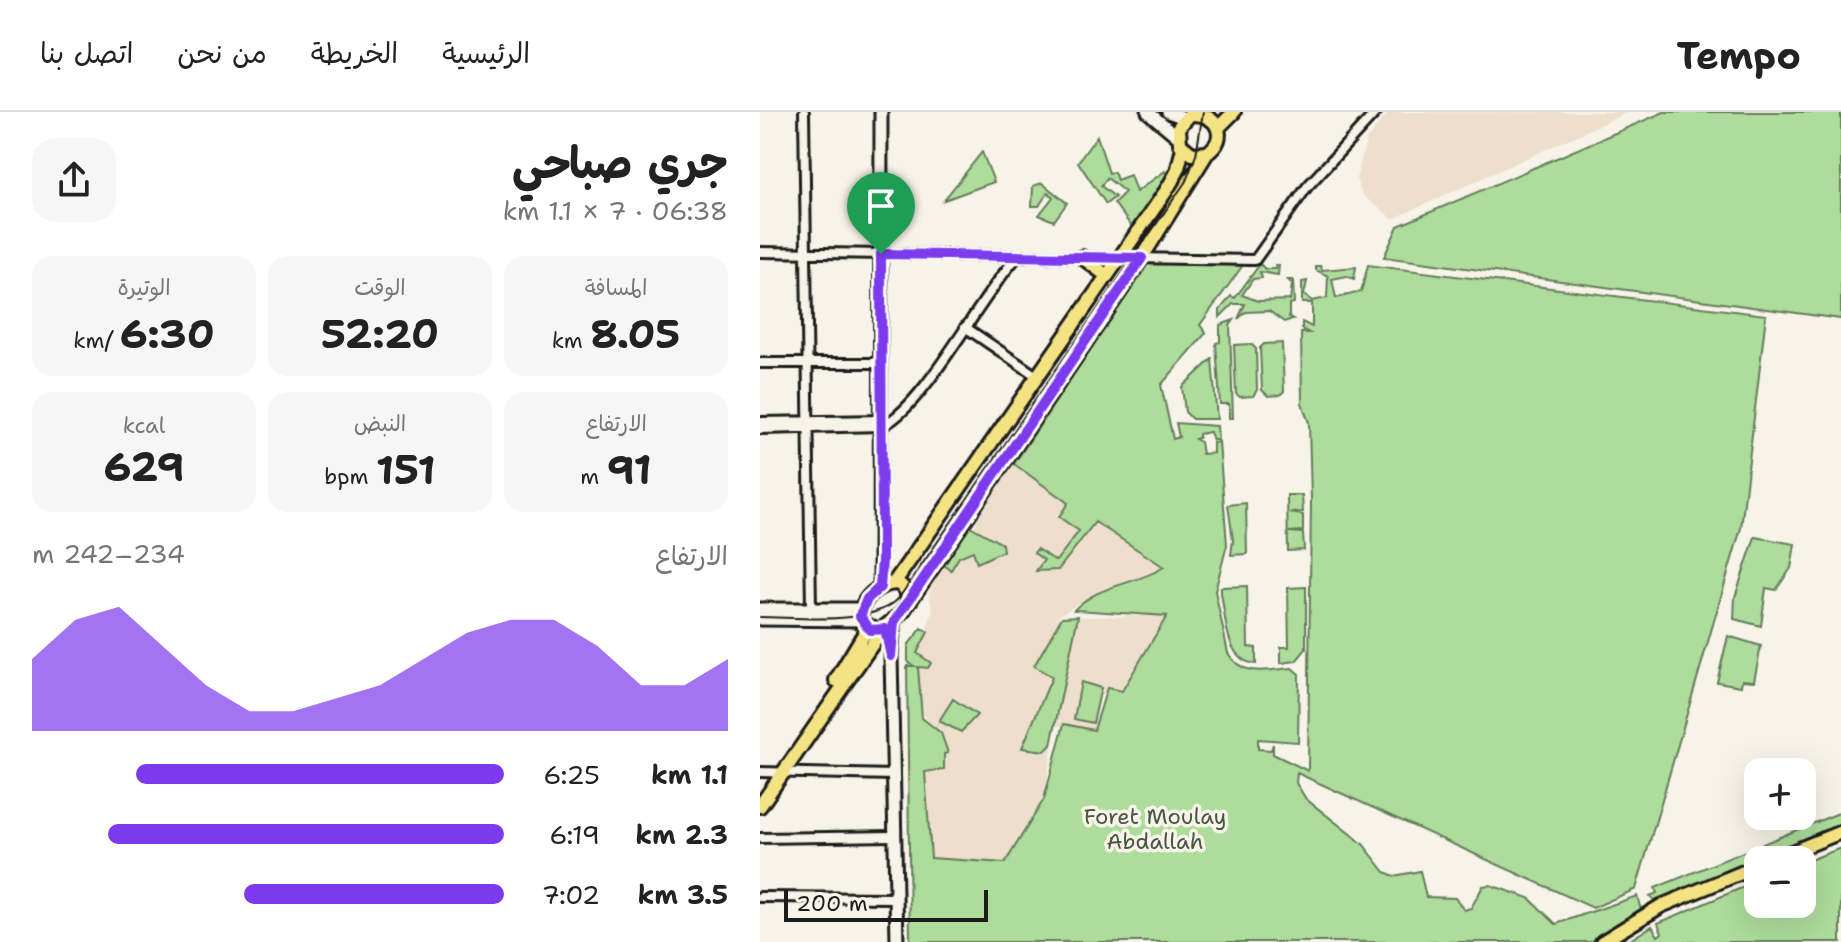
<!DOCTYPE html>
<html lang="ar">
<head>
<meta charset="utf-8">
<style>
	body { margin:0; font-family:"Shantell Sans","Playpen Sans Arabic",sans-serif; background:#f6f6f6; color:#222; direction:rtl; height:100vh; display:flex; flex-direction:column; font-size:30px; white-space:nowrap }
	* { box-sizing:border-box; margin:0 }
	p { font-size:26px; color:#767676 }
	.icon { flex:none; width:44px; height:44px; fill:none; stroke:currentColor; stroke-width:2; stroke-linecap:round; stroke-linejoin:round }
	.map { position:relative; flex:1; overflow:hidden; direction:ltr }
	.drawer { display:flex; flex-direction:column; background:#fff; width:760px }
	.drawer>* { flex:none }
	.controls { position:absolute; left:984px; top:646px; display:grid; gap:16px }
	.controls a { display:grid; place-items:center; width:72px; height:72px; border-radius:16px; background:#fff; box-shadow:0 8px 32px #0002; font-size:40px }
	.scale { position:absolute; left:24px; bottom:20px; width:204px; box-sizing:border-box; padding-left:8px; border:4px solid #1c1c1c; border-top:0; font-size:22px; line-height:28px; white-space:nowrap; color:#1c1c1c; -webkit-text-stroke:6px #f7f3e8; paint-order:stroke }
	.pin { position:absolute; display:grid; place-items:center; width:68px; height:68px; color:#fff; margin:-82px -34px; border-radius:50% 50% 50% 0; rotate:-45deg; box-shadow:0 0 8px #0007 }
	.pin .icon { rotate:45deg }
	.round { display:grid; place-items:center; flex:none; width:84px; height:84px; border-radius:24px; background:#f6f6f6 }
	.head { display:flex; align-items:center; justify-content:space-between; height:136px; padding:0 32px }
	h1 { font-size:44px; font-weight:700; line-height:60px }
	.figures { display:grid; grid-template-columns:repeat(3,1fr); gap:12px; height:136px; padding:8px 32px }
	.figures div { display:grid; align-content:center; border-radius:20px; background:#f6f6f6; text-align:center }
	.figures b { font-size:40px; font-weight:700 }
	.figures small { font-size:22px; font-weight:400 }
	.figures p { font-size:22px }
	.chart { height:224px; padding:16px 32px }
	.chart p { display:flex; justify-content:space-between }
	.chart svg { width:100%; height:144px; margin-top:8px; fill:#7c3aed; opacity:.7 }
	ul { padding:0 32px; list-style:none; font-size:26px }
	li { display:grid; grid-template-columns:128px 96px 1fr; align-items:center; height:60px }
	li i { height:20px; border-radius:10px; background:#7c3aed }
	header { display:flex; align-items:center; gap:48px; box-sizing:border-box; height:112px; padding:0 40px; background:#fff; border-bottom:2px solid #e0e0e0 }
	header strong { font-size:38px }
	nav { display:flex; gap:44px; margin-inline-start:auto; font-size:28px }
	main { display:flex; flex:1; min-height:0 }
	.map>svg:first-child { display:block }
	.built { fill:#eddfcb }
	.green { fill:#addc9b; stroke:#647c5c; stroke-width:2 }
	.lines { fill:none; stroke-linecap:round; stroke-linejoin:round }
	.street-casing { stroke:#1c1c1c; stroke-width:14 }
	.secondary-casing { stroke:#1c1c1c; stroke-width:17 }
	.primary-casing { stroke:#1c1c1c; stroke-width:18 }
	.street { stroke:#f7f3e8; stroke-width:8 }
	.secondary { stroke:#f7f3e8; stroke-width:11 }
	.primary { stroke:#f4e382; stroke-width:12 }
	.tram { stroke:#1c1c1c; stroke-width:2 }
	.route-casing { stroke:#fff; stroke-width:16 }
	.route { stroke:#7c3aed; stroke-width:10 }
	.labels { text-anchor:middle; stroke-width:7; stroke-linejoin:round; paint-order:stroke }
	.park-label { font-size:22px; fill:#485642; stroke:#f7f3e8 }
</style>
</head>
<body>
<header>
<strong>Tempo</strong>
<nav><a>الرئيسية</a><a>الخريطة</a><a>من نحن</a><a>اتصل بنا</a></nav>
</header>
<main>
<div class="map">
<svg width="1081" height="830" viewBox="0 0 1081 830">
	<rect width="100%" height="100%" fill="#f7f3e8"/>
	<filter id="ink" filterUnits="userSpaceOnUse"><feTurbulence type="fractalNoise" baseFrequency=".0125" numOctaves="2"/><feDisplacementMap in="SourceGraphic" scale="16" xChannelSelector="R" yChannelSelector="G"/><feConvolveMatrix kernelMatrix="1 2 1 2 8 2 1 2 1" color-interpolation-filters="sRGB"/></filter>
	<g filter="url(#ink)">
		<path class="built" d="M629,0H868L633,107L603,84L596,67L607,27Z
			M254,352L405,455L322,489L296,506L408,503L362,579L340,583L334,618L296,614L284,687L245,751L171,747L164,647L181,621L169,612L161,596L154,554L156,541L173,500L169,481L176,465L210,414L215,415L218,404Z"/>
		<path class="green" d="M904,0H1081V207L624,145L638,114Z
			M337,24L349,61L354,60L357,68L370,63L376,80L405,59L408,66L372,115L354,91L365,80L347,66L341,74L355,85L346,92L318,50Z
			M222,40L234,70L184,88Z
			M282,71L307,91L294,109L279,103L293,85L288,80L279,94H272L273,74Z
			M486,149L440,213L446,221L401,273L413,327L419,325L416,311L457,314L458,328H453L450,320L439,322V326L435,327L440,330L442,342L453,341V331L459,330L467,433L455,479L468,541C482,566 508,558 532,556L539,562L538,630L498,627V637L511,638L513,632V642L548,659L551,387L549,311L542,291L541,221H549L542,217V210L552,215V191H542V170L547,169L544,183L552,189L567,186L568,164L556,158V154H561L562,158L596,155L594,167L587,164L572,167L576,186L601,180L608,153L1006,203L981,416L876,777L833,796L537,661L536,671L546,687L603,732L625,760L634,764L660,759L666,785L695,786L704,798L711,796L723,774L730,773L769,786L796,812L877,784L881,798L831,830H150L147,554H154L148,550V533L162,516L168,520L157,541L171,551L168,556L158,555L162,606L181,621L188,641L184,642V657L165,660L171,746L245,751L284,687L304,612L334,618L347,576L362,579L407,504L314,498C338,472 376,473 404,455L335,410L298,458L276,459L284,448L274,441L277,437L296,449L319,419L299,405L308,391L254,352L389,150Z
			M500,152L505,157H516L515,153H519L518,163L500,160L502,166L493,167L482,183L498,189L530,188L532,172L528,168H533L534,191L529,192V205L533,207L524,210L509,199L486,200L478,207L485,192H473L460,205V198L471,184L475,186Z
			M474,208L470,214L473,306H469V292H460L456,231L460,230V213Z
			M522,231L524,279L520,283L508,284L502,278L500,236L504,232Z
			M491,232L496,237L497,278L493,284L480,285L476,282L474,233Z
			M452,247L457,307H432L425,300L422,275Z
			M527,383H542L543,400L529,401L543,403V419L529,420L543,421L544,438L528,439Z
			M486,391L487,442L471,443L473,428L468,393Z
			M210,414L242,432L243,439L217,451L213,439L199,445L191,458L184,453Z
			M995,425L1035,432L1031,456L1016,478L1006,476L1001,514L974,507L975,485Z
			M487,474L488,535L496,536V552C465,549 466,506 461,481V475Z
			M546,475V537L536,549L521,551V535H529L528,476Z
			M318,504L291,633L285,639L262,636L292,565L274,554L302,505Z
			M968,524L1001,534L994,569L982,568L981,574L957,570Z
			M321,570L341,576L333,611L314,607Z
			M193,587L217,603L201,620L179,609Z
			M1081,700V713L896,790L890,784L897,781L895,776Z
			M1081,736V830H867L892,814L898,824L902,821L898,811L998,769V792H1042V751Z"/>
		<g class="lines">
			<g class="street-casing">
				<path id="street" d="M44,0L51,497
					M0,140L495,148L547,75L616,0
					M205,215L278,265
					M0,251H120
					M0,310L124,308
					M0,317L122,314C165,294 220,184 258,144
					M0,660L134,663
					M0,726L135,724
					M0,785L136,786"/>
			</g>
			<g class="secondary-casing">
				<path id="secondary" d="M388,0L417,24
					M408,0L425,6
					M120,475L121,0
					M0,497H102
					M0,507L101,508
					M134,510L131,544L137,830"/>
			</g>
			<g class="primary-casing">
				<path id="primary" d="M459,15L474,0
					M322,145L347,164
					M134,471L406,79L417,60L423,36
					M148,488L146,478L138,471C117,471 96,490 102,511L119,519L141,502L368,168L447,41C470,26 457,0 430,2L419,15L420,32L432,42L447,41
					M76,568L107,517
					M0,694L122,518
					M1012,748L1081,720
					M842,830L901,794L998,754"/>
			</g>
			<use href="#street" class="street"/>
			<use href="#secondary" class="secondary"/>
			<use href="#primary" class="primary"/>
			<path class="tram" d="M0,505C38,505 111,515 139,486L426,69L436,43L443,0"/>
		</g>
	</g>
	<g class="lines" filter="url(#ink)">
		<g class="route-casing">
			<path id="route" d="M121,142L382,146L134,510L131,544L125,517L110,518L100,504L107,487L120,475L122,449Z"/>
		</g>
		<use href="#route" class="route"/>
	</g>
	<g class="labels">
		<g class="park-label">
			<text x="395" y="712">Foret Moulay<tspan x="395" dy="25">Abdallah</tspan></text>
		</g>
	</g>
</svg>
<div class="controls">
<a>+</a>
<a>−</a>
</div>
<div class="scale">200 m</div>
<div class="pin" style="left:121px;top:142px;background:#1e9e55"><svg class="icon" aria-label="arrive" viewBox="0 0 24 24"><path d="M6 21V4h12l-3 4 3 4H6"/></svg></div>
</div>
<section class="drawer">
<div class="head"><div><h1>جري صباحي</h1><p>06:38 · 7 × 1.1 km</p></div><a class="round"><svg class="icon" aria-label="share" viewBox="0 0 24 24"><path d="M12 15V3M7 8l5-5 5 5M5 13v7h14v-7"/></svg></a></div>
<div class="figures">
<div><p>المسافة</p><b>8.05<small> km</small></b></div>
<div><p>الوقت</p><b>52:20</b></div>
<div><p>الوتيرة</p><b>6:30<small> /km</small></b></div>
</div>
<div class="figures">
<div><p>الارتفاع</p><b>91<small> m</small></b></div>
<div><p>النبض</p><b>151<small> bpm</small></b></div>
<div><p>kcal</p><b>629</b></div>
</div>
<div class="chart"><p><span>الارتفاع</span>234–242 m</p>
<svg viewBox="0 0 160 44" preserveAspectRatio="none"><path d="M0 44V22L10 10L20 6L30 18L40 30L50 38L60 38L70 34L80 30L90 22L100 14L110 10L120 10L130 18L140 30L150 30L160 22V44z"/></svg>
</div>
<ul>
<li><b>1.1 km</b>6:25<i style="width:78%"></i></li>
<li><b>2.3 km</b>6:19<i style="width:84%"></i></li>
<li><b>3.5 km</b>7:02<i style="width:55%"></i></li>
</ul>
</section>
</main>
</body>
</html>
